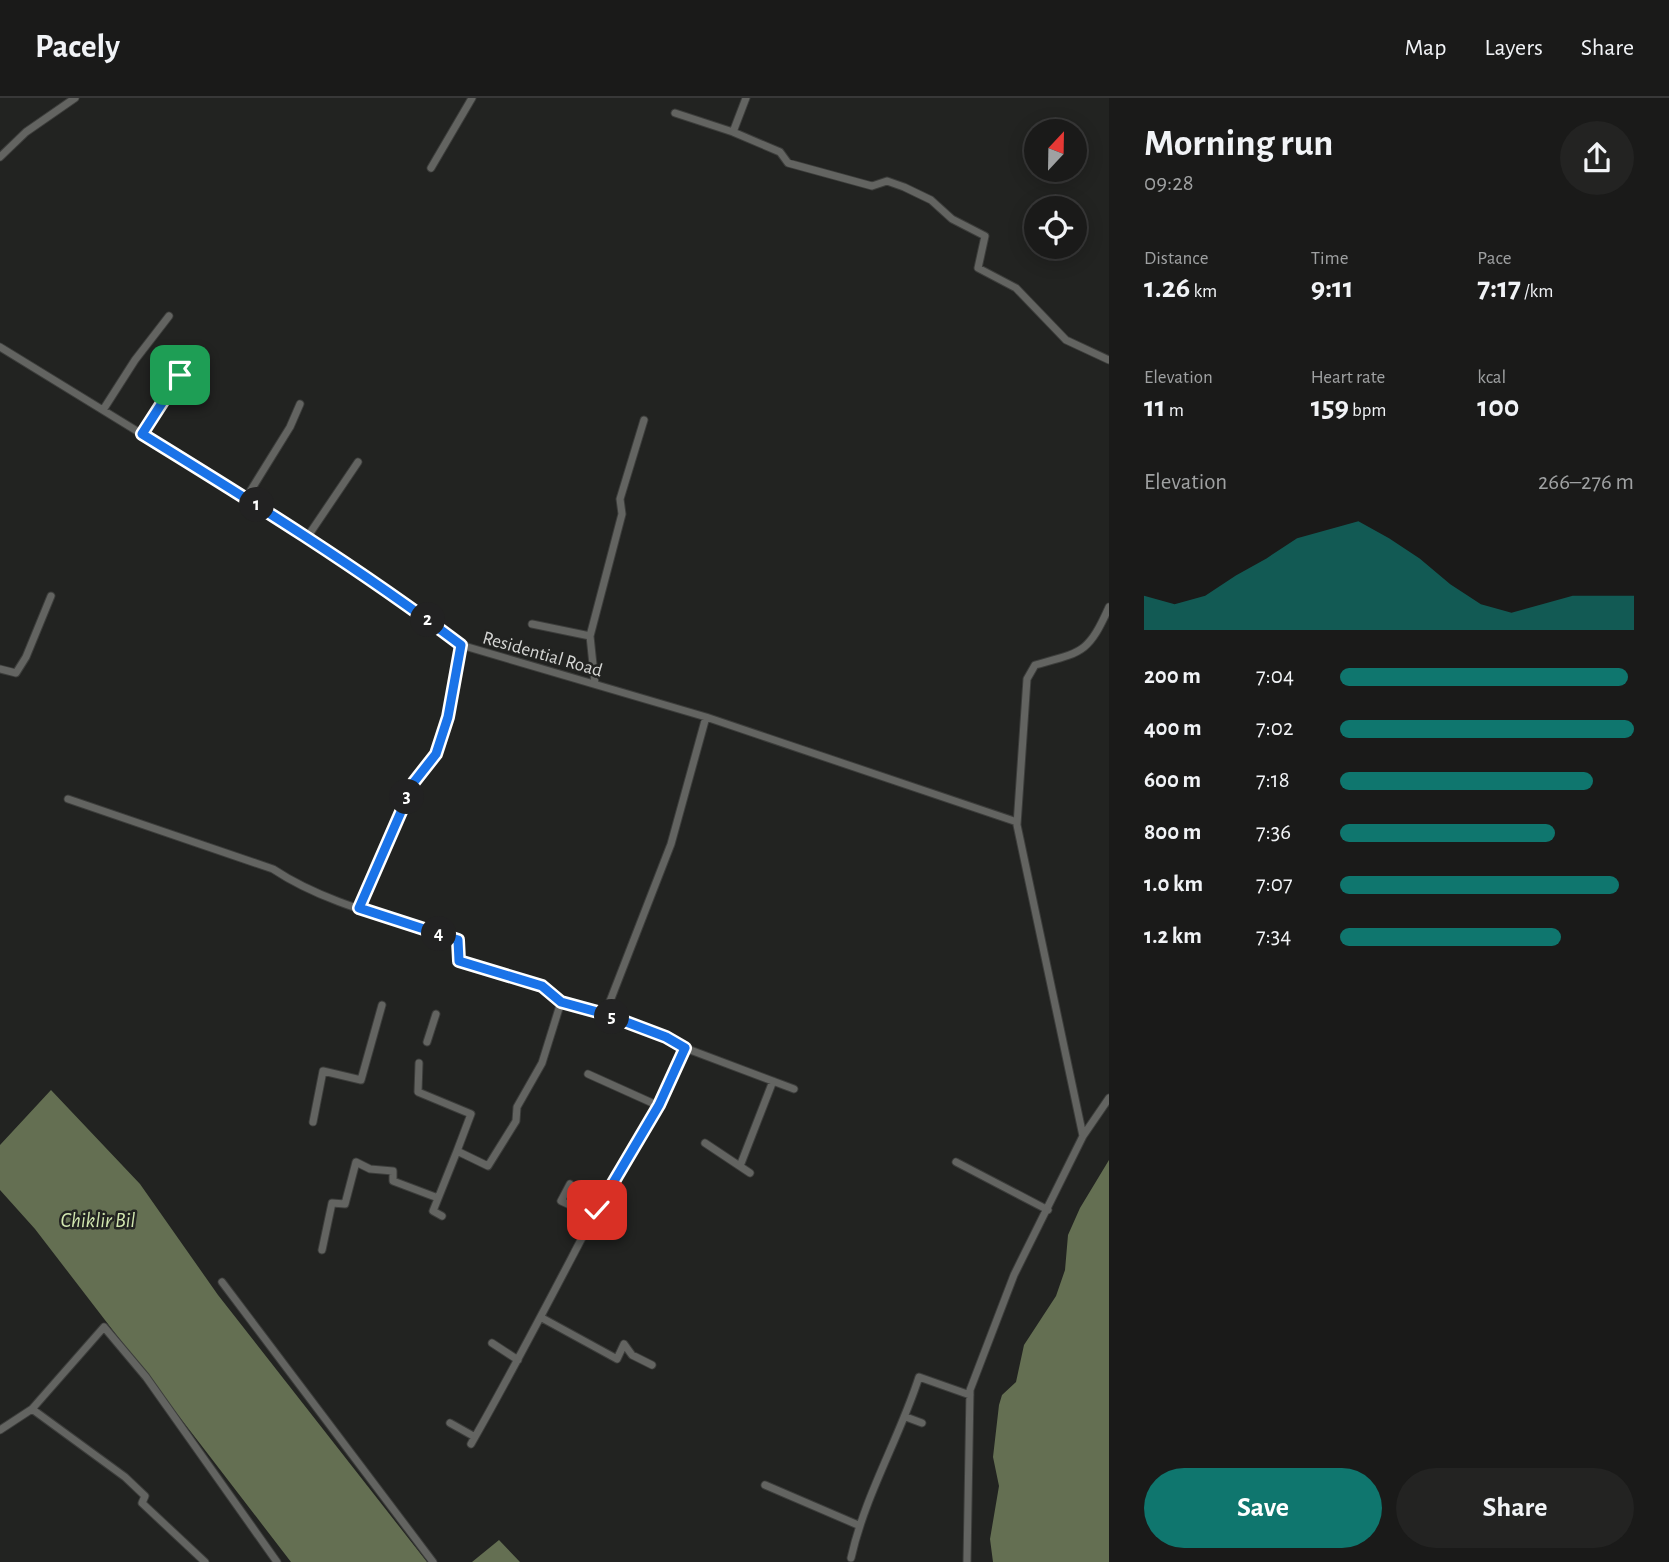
<!DOCTYPE html>
<html lang="en">
<head>
<meta charset="utf-8">
<style>
	body { margin:0; font-family:"Alegreya Sans",sans-serif; background:#232322; color:#f1f3f6; height:100vh; display:flex; flex-direction:column; font-size:26px; white-space:nowrap }
	* { box-sizing:border-box; margin:0 }
	p { font-size:23px; color:#9fa1a2 }
	.icon { flex:none; width:38px; height:38px; fill:none; stroke:currentColor; stroke-width:2; stroke-linecap:round; stroke-linejoin:round }
	.map { position:relative; flex:1; overflow:hidden }
	.drawer { display:flex; flex-direction:column; background:#1a1a19; width:560px }
	.drawer>* { flex:none }
	.needle { width:46px; rotate:22deg }
	.fabs { position:absolute; left:1024px; top:21px; display:grid; gap:14px }
	.fabs a { display:grid; place-items:center; width:63px; height:63px; border-radius:50%; background:#1a1a19; box-shadow:0 4px 18px #0003,0 0 0 2px #383838; font-size:35px }
	.pin { position:absolute; display:grid; place-items:center; width:60px; height:60px; color:#fff; margin:-30px; border-radius:14px; box-shadow:0 4px 10px #0006 }
	.km { position:absolute; width:35px; height:35px; margin:-18px; border-radius:50%; background:#222; color:#fff; font-size:19px; line-height:35px; text-align:center }
	.round { display:grid; place-items:center; flex:none; width:74px; height:74px; border-radius:37px; background:#232322 }
	.overview { display:flex; align-items:center; justify-content:space-between; height:119px; padding:0 35px }
	h1 { font-size:38px; font-weight:700; line-height:52px }
	.metrics { display:grid; grid-template-columns:repeat(3,1fr); gap:10px; height:119px; padding:7px 35px }
	.metrics div { display:grid; align-content:center }
	.metrics b { font-size:30px; font-weight:700 }
	.metrics small { font-size:19px; font-weight:400 }
	.metrics p { font-size:19px }
	.chart { height:196px; padding:14px 35px }
	.chart p { display:flex; justify-content:space-between }
	.chart svg { width:100%; height:126px; margin-top:7px; fill:#0f766e; opacity:.7 }
	.cta { display:flex; gap:14px; margin-top:auto; padding:14px 35px }
	.cta a { flex:1; height:80px; border-radius:42px; background:#0f766e; color:#fff; font-size:28px; font-weight:700; line-height:80px; text-align:center }
	.cta a+a { background:#232322; color:#f1f3f6 }
	ul { padding:0 35px; list-style:none; font-size:23px }
	li { display:grid; grid-template-columns:112px 84px 1fr; align-items:center; height:52px }
	li i { height:18px; border-radius:9px; background:#0f766e }
	header { display:flex; align-items:center; gap:42px; box-sizing:border-box; height:98px; padding:0 35px; background:#1a1a19; border-bottom:2px solid #383838 }
	header strong { font-size:33px }
	nav { display:flex; gap:38px; margin-inline-start:auto; font-size:24px }
	main { display:flex; flex:1; min-height:0 }
	.map>svg:first-child { display:block }
	.water { fill:#646f52 }
	.lines { fill:none; stroke-linecap:round; stroke-linejoin:round }
	.minor-casing { stroke:#3c3d3b; stroke-width:9 }
	.minor { stroke:#636461; stroke-width:7 }
	.route-casing { stroke:#fff; stroke-width:14 }
	.route { stroke:#1a73e8; stroke-width:9 }
	.labels { text-anchor:middle; stroke-width:5; stroke-linejoin:round; paint-order:stroke }
	.street-label { font-size:19px; fill:#d6d7d5; stroke:#222321 }
	.water-label { font-size:21px; font-style:italic; fill:#d3e8b1; stroke:#222321 }
</style>
</head>
<body>
<header>
<strong>Pacely</strong>
<nav><a>Map</a><a>Layers</a><a>Share</a></nav>
</header>
<main>
<div class="map">
<svg width="1109" height="1464" viewBox="0 0 1109 1464">
	<rect width="100%" height="100%" fill="#222321"/>
	<path class="water" d="M51,992L140,1086L218,1197L427,1464H291L35,1131L0,1092V1047Z
		M1109,1062V1464H993L990,1441L999,1388L993,1359L999,1307L1002,1297L1016,1284L1024,1247L1056,1198L1065,1172L1068,1137L1080,1110Z
		M499,1442L520,1464H472Z"/>
	<g class="lines">
		<g class="minor-casing">
			<path id="minor" d="M675,15L733,34L746,0
				M733,34L780,54L788,65L872,88L887,83L904,89L931,102L952,121L985,138L978,170L1016,190L1066,242L1109,262
				M0,59L26,34L75,0
				M431,70L472,0
				M0,249L308,438L379,486L461,547L706,619L1017,724
				M103,312L135,262L169,218
				M142,336L180,277
				M246,400L290,329L300,306
				M308,438L358,364
				M532,526L590,538
				M0,571L16,575L26,559L51,498
				M595,586L590,538L622,416L620,401L644,322
				M68,701L273,771C327,807 396,821 458,842L459,863L542,888L561,904L605,916
				M359,810L414,684L436,656L448,619L461,547
				M427,944L436,916
				M685,950L794,991
				M419,965L418,994L471,1016L457,1053
				M588,976L659,1008
				M313,1024L323,973L361,982L382,907
				M1083,1038L1109,1000
				M705,1045L750,1075
				M956,1064L1048,1112
				M740,1068L773,983
				M570,1086L561,1103L594,1118
				M442,1118L433,1113L457,1053L488,1068L516,1023L517,1009L542,965L561,904
				M322,1152L332,1105L345,1106L356,1064L370,1071L393,1073V1083L438,1100
				M222,1184L433,1464
				M542,1220L617,1261L624,1246L632,1257L652,1267
				M492,1245L518,1262
				M32,1311L125,1379L145,1398L142,1405L205,1464
				M906,1319L922,1325
				M450,1325L475,1339
				M0,1332L32,1311L104,1229L146,1279L277,1464
				M471,1346C514,1271 553,1195 593,1119C624,1063 663,1011 685,950L666,939L605,916L671,746L706,619
				M765,1387L858,1427
				M851,1460C865,1397 899,1341 919,1279L970,1297
				M967,1464L970,1292L1014,1177L1083,1038L1017,727L1027,581L1035,567C1082,554 1088,556 1109,509"/>
		</g>
		<use href="#minor" class="minor"/>
	</g>
	<g class="lines">
		<g class="route-casing">
			<path id="route" d="M180,277L142,336C251,403 359,470 461,547L448,619L436,656L414,684L359,810L458,842L459,863L542,888L561,904L605,916L666,939L685,950L659,1007L597,1112"/>
		</g>
		<use href="#route" class="route"/>
	</g>
	<g class="labels">
		<g class="street-label">
			<text transform="translate(543 555) rotate(16)" y="7">Residential Road</text>
		</g>
		<g class="water-label">
			<text x="98" y="1129">Chiklir Bil</text>
		</g>
	</g>
</svg>
<div class="fabs">
<a><svg class="needle" viewBox="-14 -14 28 28"><path d="M0-13l5 13h-10z" fill="#e53935"/><path d="M0 13l5-13h-10z" fill="#9fa1a2"/></svg></a>
<a><svg class="icon" aria-label="locate" viewBox="0 0 24 24"><circle cx="12" cy="12" r="6"/><path d="M12 2v4M12 18v4M2 12h4M18 12h4"/></svg></a>
</div>
<div class="pin" style="left:180px;top:277px;background:#1e9e55"><svg class="icon" aria-label="arrive" viewBox="0 0 24 24"><path d="M6 21V4h12l-3 4 3 4H6"/></svg></div>
<div class="pin" style="left:597px;top:1112px;background:#d93025"><svg class="icon" aria-label="check" viewBox="0 0 24 24"><path d="M5 12l5 5 9-10"/></svg></div>
<b class="km" style="left:257px;top:407px">1</b>
<b class="km" style="left:428px;top:522px">2</b>
<b class="km" style="left:407px;top:699px">3</b>
<b class="km" style="left:439px;top:836px">4</b>
<b class="km" style="left:612px;top:919px">5</b>
</div>
<section class="drawer">
<div class="overview"><div><h1>Morning run</h1><p>09:28</p></div><a class="round"><svg class="icon" aria-label="share" viewBox="0 0 24 24"><path d="M12 15V3M7 8l5-5 5 5M5 13v7h14v-7"/></svg></a></div>
<div class="metrics">
<div><p>Distance</p><b>1.26<small> km</small></b></div>
<div><p>Time</p><b>9:11</b></div>
<div><p>Pace</p><b>7:17<small> /km</small></b></div>
</div>
<div class="metrics">
<div><p>Elevation</p><b>11<small> m</small></b></div>
<div><p>Heart rate</p><b>159<small> bpm</small></b></div>
<div><p>kcal</p><b>100</b></div>
</div>
<div class="chart"><p><span>Elevation</span>266–276 m</p>
<svg viewBox="0 0 160 44" preserveAspectRatio="none"><path d="M0 44V32L10 35L20 32L30 25L40 19L50 12L60 9L70 6L80 12L90 19L100 28L110 35L120 38L130 35L140 32L150 32L160 32V44z"/></svg>
</div>
<ul>
<li><b>200 m</b>7:04<i style="width:98%"></i></li>
<li><b>400 m</b>7:02<i style="width:100%"></i></li>
<li><b>600 m</b>7:18<i style="width:86%"></i></li>
<li><b>800 m</b>7:36<i style="width:73%"></i></li>
<li><b>1.0 km</b>7:07<i style="width:95%"></i></li>
<li><b>1.2 km</b>7:34<i style="width:75%"></i></li>
</ul>
<div class="cta"><a>Save</a><a>Share</a></div>
</section>
</main>
</body>
</html>
